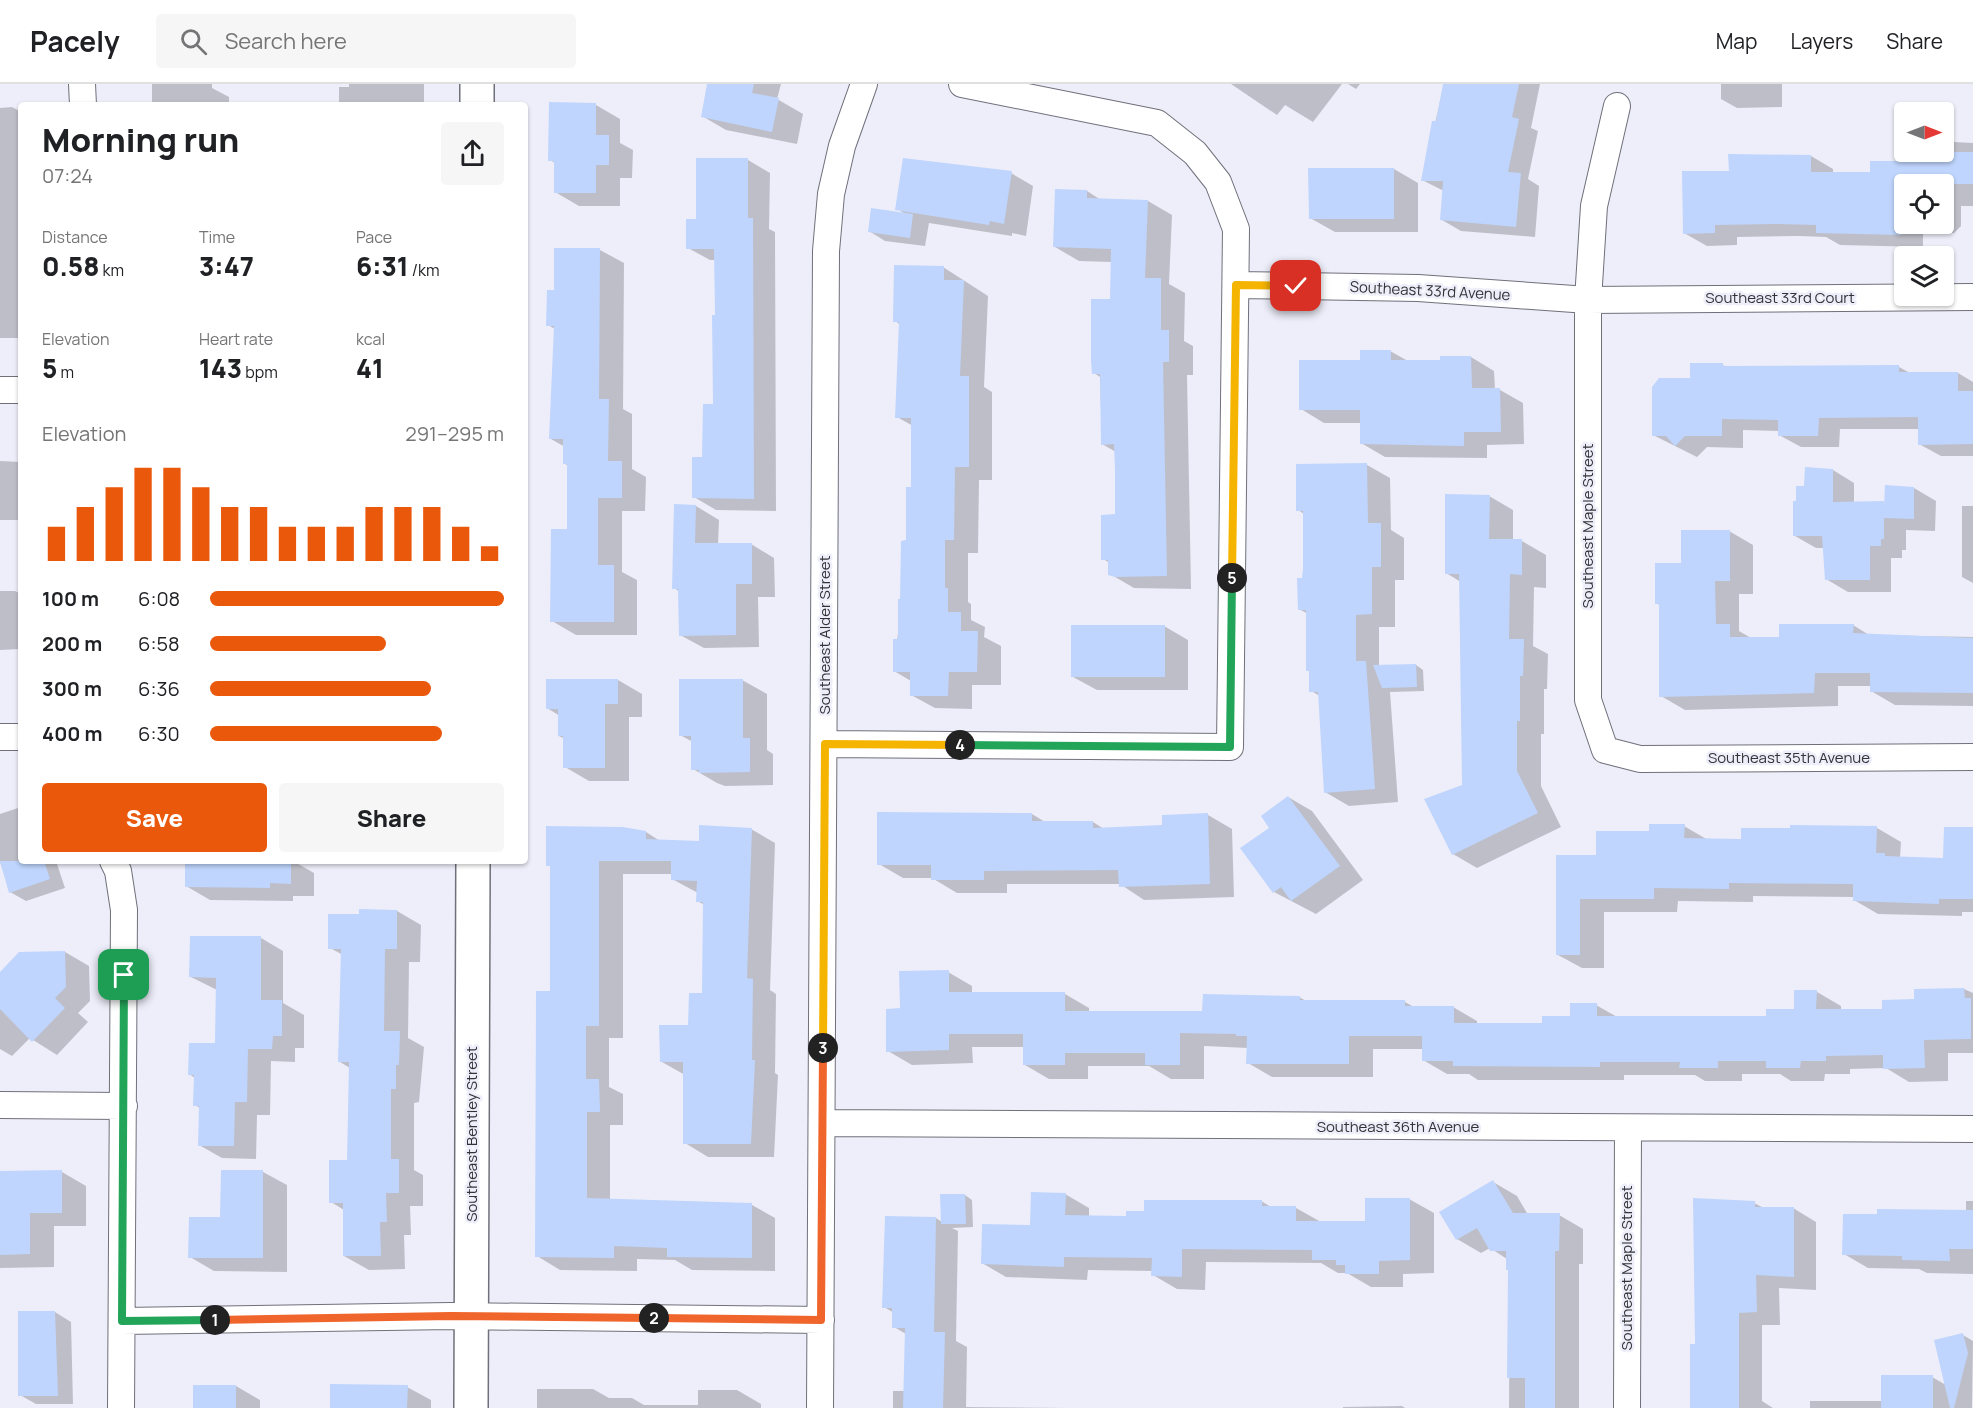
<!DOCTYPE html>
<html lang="en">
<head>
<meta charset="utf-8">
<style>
	body { margin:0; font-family:Manrope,sans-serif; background:#f6f6f6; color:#202124; height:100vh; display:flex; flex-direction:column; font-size:22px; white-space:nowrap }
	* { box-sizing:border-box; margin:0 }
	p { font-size:20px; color:#757577 }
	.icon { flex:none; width:33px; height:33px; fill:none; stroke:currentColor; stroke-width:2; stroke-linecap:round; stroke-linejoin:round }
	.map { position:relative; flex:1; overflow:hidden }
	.sheet { position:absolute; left:18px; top:18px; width:510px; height:762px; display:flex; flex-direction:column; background:#fff; border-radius:6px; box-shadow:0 2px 4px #0004 }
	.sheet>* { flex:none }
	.needle { width:39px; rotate:90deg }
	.controls { position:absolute; left:1894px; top:18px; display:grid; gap:12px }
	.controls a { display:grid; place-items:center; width:60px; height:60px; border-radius:6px; background:#fff; box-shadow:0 2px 4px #0004; font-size:30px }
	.pin { position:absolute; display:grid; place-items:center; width:51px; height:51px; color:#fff; margin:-26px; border-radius:12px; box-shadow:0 3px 9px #0006 }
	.km { position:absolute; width:30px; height:30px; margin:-15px; border-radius:50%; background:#222; color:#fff; font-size:16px; line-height:30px; text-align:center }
	.round { display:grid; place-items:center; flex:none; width:63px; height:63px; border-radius:6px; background:#f6f6f6 }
	.summary { display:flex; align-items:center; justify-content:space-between; height:102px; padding:0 24px }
	h1 { font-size:33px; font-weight:800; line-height:45px }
	.stats { display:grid; grid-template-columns:repeat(3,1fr); gap:9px; height:102px; padding:6px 24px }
	.stats div { display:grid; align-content:center }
	.stats b { font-size:26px; font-weight:800 }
	.stats small { font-size:16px; font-weight:400 }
	.stats p { font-size:16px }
	.chart { height:168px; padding:12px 24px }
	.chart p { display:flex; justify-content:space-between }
	.chart svg { width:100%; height:108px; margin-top:6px; stroke:#ea580c; stroke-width:6 }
	.action { display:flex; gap:12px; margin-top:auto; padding:12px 24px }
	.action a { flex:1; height:69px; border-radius:6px; background:#ea580c; color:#fff; font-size:24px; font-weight:800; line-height:69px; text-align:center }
	.action a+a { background:#f6f6f6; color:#202124 }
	ul { padding:0 24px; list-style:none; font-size:20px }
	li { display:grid; grid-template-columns:96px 72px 1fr; align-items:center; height:45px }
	li i { height:15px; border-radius:8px; background:#ea580c }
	header { display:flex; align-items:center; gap:36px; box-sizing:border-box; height:84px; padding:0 30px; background:#fff; border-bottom:2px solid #e0e0e0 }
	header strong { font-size:28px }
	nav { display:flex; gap:33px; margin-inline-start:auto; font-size:21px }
	.search { width:420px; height:54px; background:#f6f6f6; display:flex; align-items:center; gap:15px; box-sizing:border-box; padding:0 21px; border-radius:6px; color:#757577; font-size:22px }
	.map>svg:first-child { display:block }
	.shadow { fill:#0003; fill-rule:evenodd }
	.building { fill:#bfd5fd }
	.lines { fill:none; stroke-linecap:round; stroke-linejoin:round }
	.street-casing { stroke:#6f707a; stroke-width:28 }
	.secondary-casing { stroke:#6f707a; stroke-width:36 }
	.street { stroke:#fff; stroke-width:26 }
	.secondary { stroke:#fff; stroke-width:33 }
	.split-1-casing { stroke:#fff; stroke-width:12 }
	.split-2-casing { stroke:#fff; stroke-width:12 }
	.split-3-casing { stroke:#fff; stroke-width:12 }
	.split-4-casing { stroke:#fff; stroke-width:12 }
	.split-5-casing { stroke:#fff; stroke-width:12 }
	.split-6-casing { stroke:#fff; stroke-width:12 }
	.split-1 { stroke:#22a559; stroke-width:8 }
	.split-2 { stroke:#f0652b; stroke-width:8 }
	.split-3 { stroke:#f0652b; stroke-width:8 }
	.split-4 { stroke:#f5b400; stroke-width:8 }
	.split-5 { stroke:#22a559; stroke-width:8 }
	.split-6 { stroke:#f5b400; stroke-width:8 }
	.labels { text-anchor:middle; stroke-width:5; stroke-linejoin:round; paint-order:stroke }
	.street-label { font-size:15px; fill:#323237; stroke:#eeeefa }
</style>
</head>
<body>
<header>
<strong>Pacely</strong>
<div class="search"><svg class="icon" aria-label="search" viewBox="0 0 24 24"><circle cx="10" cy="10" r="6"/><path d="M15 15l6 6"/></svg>Search here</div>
<nav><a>Map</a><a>Layers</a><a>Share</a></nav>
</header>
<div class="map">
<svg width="1973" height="1324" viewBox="0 0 1973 1324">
	<rect width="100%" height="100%" fill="#eeeefa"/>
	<path class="shadow" d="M152,0H212V4L229,13V21H152Z
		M349,0H424V21H339V3H349Z
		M709,0H781L777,15L803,30L797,60L726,46L702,32Z
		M1231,0H1342L1313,38L1285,21L1277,31Z
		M1348,0H1360L1356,5Z
		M1444,0H1540L1531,44L1538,47L1528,95L1539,102L1535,153L1461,147L1442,136L1444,107L1422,96Z
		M1721,0H1782V23L1737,24L1721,15Z
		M550,20L596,21L620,35V59L633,66L632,94H620V122H579L555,108V79L550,76Z
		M12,23L21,28V254H0V24Z
		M1954,58L1973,59V122H1961V142L1954,149L1923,148V163L1840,161L1826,153L1799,152L1737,153V161L1707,162L1684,149L1730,88L1811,72L1833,85V89L1871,90L1909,79V68L1954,66ZM1905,100H1944V140H1905Z
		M748,76L770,89L769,145L775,148L776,427L716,426L694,413L714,322L716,176H710L688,164L697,136Z
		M1394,85L1418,99V148H1335L1310,134Z
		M1011,89L1033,102L1026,152L1012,149V152L929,139L925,162L885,157L869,147L907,131L897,125Z
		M1087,107L1101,116L1148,117L1172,131L1169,200L1185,209L1184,257L1193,262V291H1187L1191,505L1134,504L1110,490V479L1103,475L1117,432L1116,368L1102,360L1100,293L1094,289L1111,216L1112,178L1079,177L1055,163Z
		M600,166L624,179L623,325L632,330V385L646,393L645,427H622V488L637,496V551H576L552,537L568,447V382L564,379L565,363L551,355L555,245L548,241L555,207Z
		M943,183L988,212L984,303L992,308V396H979L978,469H968V518L971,520V536L985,543L984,553L1001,562V601H972V625L935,624L911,611V597L894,587L913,405V342L897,333L901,241L895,237Z
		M1390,267L1408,277H1441L1471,273L1494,287L1495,306H1500L1523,319L1524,360L1487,361V374L1385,373L1361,359V339H1324L1301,325L1362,277Z
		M1722,281L1728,283H1899L1910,289H1958L1973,298V372H1941L1919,360V345H1840L1839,363H1801L1779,351V347L1743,346V364L1707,363L1697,373L1653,351L1691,296Z
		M0,377L21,378V436H0Z
		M1367,381L1390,394L1391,446L1404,454V496H1395V543H1379V582L1416,581L1423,586L1424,607L1390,608L1398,718L1349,722L1325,708L1320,612L1311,607L1308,530L1299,525L1303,495L1304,430L1298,426Z
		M1833,386L1854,399V419L1886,420V403L1914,404L1936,417L1935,447L1906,446V466H1902V474H1891V508H1848L1826,495L1825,464H1816L1795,452L1798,418L1805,403Z
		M1489,412L1513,426V457H1522L1546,471V504L1534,503L1533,562L1548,570L1547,605H1544V650H1541V702L1561,743L1477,784L1453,770L1463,702L1461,498L1446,489Z
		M676,422H696L719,436L718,461L751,460L774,474L775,513H758L759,563L704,564L680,551V508L674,504Z
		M1962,422H1973V499L1962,493Z
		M1729,447L1753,461V510H1739V547L1751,554H1780L1853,541L1869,551L1973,553V622L1895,621L1871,607V602H1838V622L1685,626L1661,612V522L1656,519L1682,480Z
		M0,507H15L21,510V565L0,566Z
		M1164,542L1188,556V606H1097L1073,593Z
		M618,596L642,610V633H629V697H589L565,683V655L559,652L560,632L547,624Z
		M742,596L767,610V666L773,670V701L725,702L717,699L693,685V658L680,651Z
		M1288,713L1312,727L1363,796L1316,830L1274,808L1271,744Z
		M21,723V777H56L65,804L26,817L10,808L0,778V730Z
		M1032,730L1045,738H1093L1104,745L1164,743L1208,731L1232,745L1234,813L1144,816L1120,800H1007V809H957L932,794H903L879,780Z
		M1684,742L1708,756H1743L1791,746V743L1877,744L1901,758L1900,774L1945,776L1973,745V828H1962V832L1878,830L1854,816V813L1753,812V818L1678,817L1677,828H1604V884H1582L1558,871L1597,772L1650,748Z
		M751,745L775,759L770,906L776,910L775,989L778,991L774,1073H708L685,1059V991L662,978L690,943L703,910L705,821L697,817L698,809L672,795V790H623V954H609V1003L623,1010V1041H610V1116L752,1121L775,1134V1187L692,1186L675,1176L637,1175V1187L560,1186L537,1172L551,909L552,784L548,781L646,748L660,757L700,758Z
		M187,777H293L314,789V812H293V817L210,816L186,802Z
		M397,827L421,841L420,878H409L408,954L424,963L419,1018L414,1019V1086L423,1091V1122H410L411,1151H404L405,1185L369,1186L344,1172V1126L331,1118L349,1077L350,984L340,978L343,871L330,864L360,831Z
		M261,854L283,867V919L304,931V964H295V978L271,977L270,1031H257L256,1075L222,1074L199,1061L200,1024L195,1021V994L189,990L216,961L217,906L191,893Z
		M65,868L89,882L90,917L78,929L88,938L57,971L30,954L12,972L0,965V889Z
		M948,888L972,902V910H1065L1089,924V928H1204L1299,913L1306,917L1405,918L1414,923H1453L1477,937V940H1544L1571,934L1596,921L1619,934L1768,933L1795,926L1817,908L1841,922V926L1884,927L1964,905L1973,909V969H1948V997L1909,998L1886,984L1850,985V990H1825L1824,997H1791L1780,990H1742V997H1705L1695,991H1624V996H1478L1469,990H1447L1423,976V965H1373V993H1272L1248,979V964L1204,962V995H1171L1149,982H1088V995H1049L1025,981V963H972L973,979L912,981L888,967L901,926Z
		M0,1088H62L86,1102V1142H54V1183L0,1184Z
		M222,1088H263L287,1101V1188L214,1187L190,1173L222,1134Z
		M1493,1098L1517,1112L1528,1131H1559L1583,1145V1180H1579V1324H1509L1510,1186L1507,1175L1490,1164L1481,1169L1457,1155Z
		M1065,1110L1089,1124V1133H1128L1146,1128L1261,1117L1273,1124H1296L1321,1138H1366L1409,1115L1434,1129V1189L1403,1190V1203H1371L1347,1189H1338L1321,1179L1206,1178L1205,1206L1177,1205L1153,1191V1187L1088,1186L1087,1196L1006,1193L982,1179L1032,1143Z
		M965,1111L972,1116L973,1143L952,1144L958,1147L956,1257L967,1263L966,1323L1069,1324H893V1307H905L906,1250L894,1243V1229L884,1223L936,1134L942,1138Z
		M1966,1117H1973V1190L1927,1189L1919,1185L1868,1184L1844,1170L1966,1127Z
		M1754,1119L1764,1124H1793L1816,1138V1206L1779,1204L1780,1241H1762V1317L1773,1324H1691L1697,1261Z
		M55,1228L71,1238L73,1320H36L20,1311Z
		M1963,1251L1973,1257L1972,1324H1810V1317H1882L1932,1293L1946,1301Z
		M236,1302L260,1316V1324H195Z
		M407,1303L431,1316V1324H331Z
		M537,1305H593L609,1314H632L644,1321H698V1306H737L761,1320V1324H537Z
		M1402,1322L1405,1324H1343V1323Z"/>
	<path class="building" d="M707,0H754L752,9L779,14L772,48L701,33Z
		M1443,0H1519L1512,33L1519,35L1508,88L1521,89L1516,143L1440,136L1443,97H1421L1432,37H1436Z
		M549,18L596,19V51H609V81H596V109H554V77H548Z
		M1908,68H1973V100H1905V129H1901V151L1816,149V141L1776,140L1715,141V149L1683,150L1682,87H1729L1728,70L1811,71V88H1870V77H1908Z
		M696,74H748V134H753L754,415L692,414V373H702L703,320H713L712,231H715L714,165H686V135H696Z
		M903,74L1012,87L1004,140L990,137L989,141L895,126Z
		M1308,84H1394V135H1309Z
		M1055,105L1087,106V114L1148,116L1145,194H1161V246H1169V278H1163L1167,492L1115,493L1108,491V476H1101V431L1115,430V386L1114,360L1101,361L1100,290H1092L1091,277V215H1110L1111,165L1053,163Z
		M871,124L913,130L910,154L868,148Z
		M554,164H600L599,315H609L608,377H622V414H598V481H614V538H550L551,445H567V380H563V355H549L554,242H546L547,206H554Z
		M894,181L944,182V196H964L960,292H969V383H955L954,456H945V504H948V528H961V547H978L977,588H949L948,612H910V588H893V555H898V515H900L901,457L906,456V403H911V334H895L899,238H893Z
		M1360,266H1391V276H1440V272H1471L1472,304H1500L1501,348H1464V362L1360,360V326H1299V276H1360Z
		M1690,279H1723V282L1899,281V288H1958V307H1973V360L1918,361V333L1819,334L1818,352H1778V336L1722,335V352H1685L1675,362L1666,352H1652V303L1659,294H1690Z
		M1367,379L1368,439H1381V483H1372V530L1356,531V577H1366L1375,705L1324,709L1318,608H1309V587H1306V526H1298L1297,494H1302L1303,485V427H1296V380Z
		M1805,383L1833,385V418L1884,417V423L1885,401L1914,403V435L1884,434V455H1881V462H1870V496H1825L1822,452H1793V417H1796V402H1804Z
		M1445,410L1490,411L1489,455H1522V491L1510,490L1509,555H1524L1523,592H1520V637H1517V687L1538,729L1452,771L1424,715L1462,701L1459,490H1445Z
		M674,420L696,421L695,459H752V500H736V551L679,552L678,505H672Z
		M1681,446H1730V497H1715L1716,540H1730V553H1779V540H1854L1853,549L1973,554V609L1870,608V589H1815L1814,609L1659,613V520H1655V479H1681Z
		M1071,541H1165V593H1071Z
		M1416,580L1417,603L1382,604L1373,581Z
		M546,595H618V620H605V684H563V652H558V625H546Z
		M679,595H743V654H750V688L699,689V686H691V652H679Z
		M1288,712L1340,782L1291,817L1281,803L1273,809L1240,764L1269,744L1261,732Z
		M877,728L1032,729V737H1093V744L1162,741V731L1208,729L1210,800L1119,803L1118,786L984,787V796H931V781H877Z
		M1649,740H1685L1684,754L1741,755V744H1790V741L1877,742L1876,769H1885V772L1943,774L1944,743H1973V815H1939V820L1853,817V800L1729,799V805L1654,804V815H1580V871H1556V771H1596V747H1649Z
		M699,741L752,744L747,894L753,895L752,976H755L751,1060H683V978H660L659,941H688L689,909H702L703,818H696L697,797L671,796V777H599V942H586V995H599L600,1028H587V1114L752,1119V1174L667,1173V1164L614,1162V1174L535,1173L536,907H550V782H546V742L623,743L646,747V755L699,757Z
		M0,777H44L50,795L9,809Z
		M185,777H291V800L270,799V804L185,803Z
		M359,825L397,826V865H385L384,947H400L399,981H396V1005H391V1075H399V1109H386L387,1138H380L381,1172H343V1119H329V1076H347L349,978H338L341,865H328V830H359Z
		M190,852H261V916H282V952H273L272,965H248L247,1018H235L234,1062H198L199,1022H193L194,991H188L189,959H215L216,894L189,893Z
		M65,867L66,903L55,914L65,924L32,958L0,925V888L19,868Z
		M949,886V908H1065V927H1202L1203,910L1300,912V916H1405V922H1454V939H1542V932H1570V919H1597V932H1766V925H1794V906H1817L1816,925H1882V916L1914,915V905L1964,904L1965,914H1971V955L1924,956L1925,984L1883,985V971L1826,972V977H1801L1800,984H1766V977H1718V984H1679L1680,978H1600V983L1453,982V977H1422V952H1349V980H1246L1247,952H1236V950L1180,949V981H1145V969H1065V981H1023V950H949V966L886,968V925L900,924L899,887Z
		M62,1086V1129H30V1170L0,1171V1087Z
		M221,1086H263V1174H188L189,1133H220Z
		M1493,1096L1513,1129H1560L1559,1167H1555V1324H1525V1294H1507L1508,1186H1506V1167H1490L1477,1144L1456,1156L1439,1128Z
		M1031,1108L1066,1109L1065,1131L1126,1132V1127H1144V1116H1262V1122H1296V1137H1365V1114H1410V1176L1379,1177V1190H1345V1181H1336V1176H1312V1166L1182,1165V1193L1151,1192L1152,1174L1064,1173V1183L981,1180L982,1140L1030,1141Z
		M940,1110H965L966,1140H941Z
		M1693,1114L1755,1117V1123H1794V1193L1756,1191L1757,1228L1739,1229V1324H1690V1260H1695Z
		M1877,1125L1973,1126V1165H1949L1950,1177L1902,1176V1172L1842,1171L1843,1130H1877Z
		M885,1132L936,1133L934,1248H945L943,1324H903L905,1244H892V1224H882Z
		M18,1227H55L58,1312H18Z
		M1963,1249L1968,1269L1954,1324H1950L1934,1256Z
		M1881,1291H1933V1324H1881Z
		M330,1300L408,1301L407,1324H330Z
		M193,1301H236V1324H193Z"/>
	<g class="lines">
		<g class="street-casing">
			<path id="street" d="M82,0L83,21
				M1617,22L1594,122L1588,216V616L1605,666L1640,675L1973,673
				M1236,201L1418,204L1588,216L1973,213
				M0,306H21
				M0,653H21
				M825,660L1230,663L1236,145L1218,98L1195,69L1157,39L962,0
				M113,777L118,787L124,826L121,1324
				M0,1021L124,1022
				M823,1039L1973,1045
				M122,1237L451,1232L821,1236
				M820,1324L826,167L831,110L842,62L864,0
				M1627,1324L1628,1044"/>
		</g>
		<g class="secondary-casing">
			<path id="secondary" d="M477,21V0
				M471,1324L473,777"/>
		</g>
		<use href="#street" class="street"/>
		<use href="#secondary" class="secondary"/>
	</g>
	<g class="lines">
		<g class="split-1-casing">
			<path id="split-1" d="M124,891L122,1237L215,1236"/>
		</g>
		<g class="split-2-casing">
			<path id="split-2" d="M215,1236L451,1232L654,1234"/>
		</g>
		<g class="split-3-casing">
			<path id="split-3" d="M654,1234L821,1236L823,964"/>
		</g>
		<g class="split-4-casing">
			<path id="split-4" d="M823,964L825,660L960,661"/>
		</g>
		<g class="split-5-casing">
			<path id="split-5" d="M960,661L1230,663L1232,494"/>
		</g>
		<g class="split-6-casing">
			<path id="split-6" d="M1232,494L1236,201L1296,202"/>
		</g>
		<use href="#split-1" class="split-1"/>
		<use href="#split-2" class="split-2"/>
		<use href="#split-3" class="split-3"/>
		<use href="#split-4" class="split-4"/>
		<use href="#split-5" class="split-5"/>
		<use href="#split-6" class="split-6"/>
	</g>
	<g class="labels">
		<g class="street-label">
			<text transform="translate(1430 207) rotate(3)" y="5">Southeast 33rd Avenue</text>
			<text x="1780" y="219">Southeast 33rd Court</text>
			<text transform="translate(1588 442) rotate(-90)" y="5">Southeast Maple Street</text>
			<text transform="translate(825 551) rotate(-90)" y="5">Southeast Alder Street</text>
			<text x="1789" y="679">Southeast 35th Avenue</text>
			<text x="1398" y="1048">Southeast 36th Avenue</text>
			<text transform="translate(472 1050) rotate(-90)" y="5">Southeast Bentley Street</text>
			<text transform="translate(1627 1184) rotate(-90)" y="5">Southeast Maple Street</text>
		</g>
	</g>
</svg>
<div class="controls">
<a><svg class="needle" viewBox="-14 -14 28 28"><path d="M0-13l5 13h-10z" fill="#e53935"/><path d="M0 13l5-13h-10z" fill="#757577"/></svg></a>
<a><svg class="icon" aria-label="locate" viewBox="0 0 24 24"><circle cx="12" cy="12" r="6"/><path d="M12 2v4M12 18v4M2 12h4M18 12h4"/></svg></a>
<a><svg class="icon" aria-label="layers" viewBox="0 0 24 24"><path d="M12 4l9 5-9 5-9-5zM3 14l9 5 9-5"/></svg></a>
</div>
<div class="pin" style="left:124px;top:891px;background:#1e9e55"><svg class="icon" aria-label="arrive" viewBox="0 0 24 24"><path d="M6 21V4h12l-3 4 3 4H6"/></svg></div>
<div class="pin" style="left:1296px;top:202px;background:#d93025"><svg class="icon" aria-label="check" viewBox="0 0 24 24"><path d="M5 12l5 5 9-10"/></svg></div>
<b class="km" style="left:215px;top:1236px">1</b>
<b class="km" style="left:654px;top:1234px">2</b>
<b class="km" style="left:823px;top:964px">3</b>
<b class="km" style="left:960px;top:661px">4</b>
<b class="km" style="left:1232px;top:494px">5</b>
<section class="sheet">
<div class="summary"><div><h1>Morning run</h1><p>07:24</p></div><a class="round"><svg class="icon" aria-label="share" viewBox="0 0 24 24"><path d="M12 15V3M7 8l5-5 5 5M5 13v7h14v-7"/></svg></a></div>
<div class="stats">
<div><p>Distance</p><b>0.58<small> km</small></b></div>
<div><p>Time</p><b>3:47</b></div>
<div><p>Pace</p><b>6:31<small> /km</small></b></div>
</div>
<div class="stats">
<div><p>Elevation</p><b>5<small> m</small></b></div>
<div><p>Heart rate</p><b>143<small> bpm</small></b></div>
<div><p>kcal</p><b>41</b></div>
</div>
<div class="chart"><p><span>Elevation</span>291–295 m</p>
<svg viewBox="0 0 160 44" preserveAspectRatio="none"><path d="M5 44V30M15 44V22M25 44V14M35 44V6M45 44V6M55 44V14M65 44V22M75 44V22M85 44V30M95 44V30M105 44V30M115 44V22M125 44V22M135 44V22M145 44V30M155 44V38"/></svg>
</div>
<ul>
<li><b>100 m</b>6:08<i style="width:100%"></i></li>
<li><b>200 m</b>6:58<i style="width:60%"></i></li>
<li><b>300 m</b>6:36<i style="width:75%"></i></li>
<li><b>400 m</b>6:30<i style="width:79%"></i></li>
</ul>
<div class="action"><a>Save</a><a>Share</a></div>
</section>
</div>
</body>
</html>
